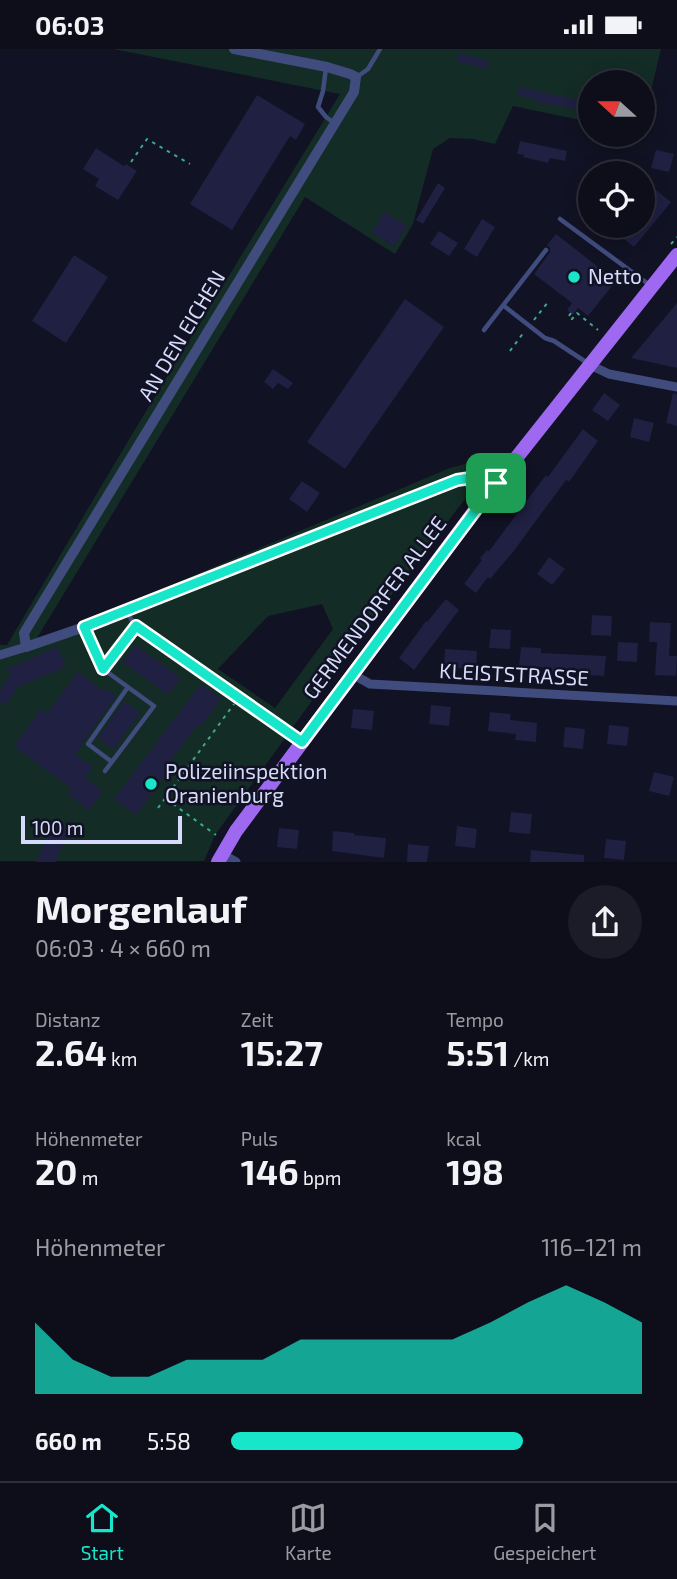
<!DOCTYPE html>
<html lang="de">
<head>
<meta charset="utf-8">
<style>
	body { margin:0; font-family:"Exo 2",sans-serif; background:#1b1c27; color:#f1f3f6; height:100vh; display:flex; flex-direction:column; font-size:26px; white-space:nowrap }
	* { box-sizing:border-box; margin:0 }
	p { font-size:23px; color:#9a9ca2 }
	.icon { flex:none; width:38px; height:38px; fill:none; stroke:currentColor; stroke-width:2; stroke-linecap:round; stroke-linejoin:round }
	.map { position:relative; height:813px; overflow:hidden }
	.details { display:flex; flex-direction:column; background:#0d0e1a; flex:1 }
	.details>* { flex:none }
	.needle { width:46px; rotate:291deg }
	.fabs { position:absolute; left:578px; top:21px; display:grid; gap:14px }
	.fabs a { display:grid; place-items:center; width:77px; height:77px; border-radius:50%; background:#0d0e1a; box-shadow:0 4px 18px #0003,0 0 0 2px #2d2e39; font-size:35px }
	.scale { position:absolute; left:21px; bottom:18px; width:161px; box-sizing:border-box; padding-left:7px; border:4px solid #d6dbfb; border-top:0; font-size:19px; line-height:24px; white-space:nowrap; color:#d6dbfb; -webkit-text-stroke:5px #111223; paint-order:stroke }
	.pin { position:absolute; display:grid; place-items:center; width:60px; height:60px; color:#fff; margin:-30px; border-radius:14px; box-shadow:0 4px 10px #0006 }
	.round { display:grid; place-items:center; flex:none; width:74px; height:74px; border-radius:37px; background:#1b1c27 }
	.headline { display:flex; align-items:center; justify-content:space-between; height:119px; padding:0 35px }
	h1 { font-size:38px; font-weight:700; line-height:52px }
	.figures { display:grid; grid-template-columns:repeat(3,1fr); gap:10px; height:119px; padding:7px 35px }
	.figures div { display:grid; align-content:center }
	.figures b { font-size:35px; font-weight:700 }
	.figures small { font-size:19px; font-weight:400 }
	.figures p { font-size:19px }
	.chart { height:196px; padding:14px 35px }
	.chart p { display:flex; justify-content:space-between }
	.chart svg { width:100%; height:126px; margin-top:7px; fill:#18e6ca; opacity:.7 }
	ul { padding:0 35px; list-style:none; font-size:23px }
	li { display:grid; grid-template-columns:112px 84px 1fr; align-items:center; height:52px }
	li i { height:18px; border-radius:9px; background:#18e6ca }
	.status { display:flex; justify-content:space-between; align-items:center; height:49px; padding:0 35px; background:#0d0e1a; direction:ltr }
	.status svg { height:19px; fill:currentColor }
	.dock { display:flex; justify-content:space-around; align-items:center; height:98px; border-top:2px solid #2d2e39; background:#0d0e1a; font-size:19px; color:#9a9ca2 }
	.dock a { display:grid; justify-items:center; gap:4px }
	.dock .current { color:#18e6ca }
	.map>svg:first-child { display:block }
	.green { fill:#142c26; fill-rule:evenodd }
	.building { fill:#1f2042 }
	.lines { fill:none; stroke-linecap:round; stroke-linejoin:round }
	.path { stroke:#3baa89; stroke-width:2; stroke-dasharray:3.5 5; stroke-linecap:butt }
	.service { stroke:#404c7d; stroke-width:4.5 }
	.minor { stroke:#404c7d; stroke-width:9 }
	.tertiary { stroke:#404c7d; stroke-width:10 }
	.primary { stroke:#9e69f0; stroke-width:14 }
	.route-casing { stroke:#fff; stroke-width:14 }
	.route { stroke:#18e6ca; stroke-width:9 }
	.poi-dot { fill:#18e6ca; stroke:#111223; stroke-width:2.5 }
	.labels { text-anchor:middle; stroke-width:5; stroke-linejoin:round; paint-order:stroke }
	.poi-label { font-size:21px; fill:#d6dbfb; stroke:#111223; text-anchor:start }
	.street-label { font-size:21px; fill:#d6dbfb; stroke:#111223 }
</style>
</head>
<body>
<div class="status"><b>06:03</b><svg viewBox="0 0 49 12"><path d="M0 12V9h3v3zM5 12V6h3v6zM10 12V3h3v9zM15 12V0h3v12zM26 1h20v11H26zM47 4h2v5h-2z"/></svg></div>
<div class="map">
<svg width="677" height="813" viewBox="0 0 677 813">
	<rect width="100%" height="100%" fill="#111223"/>
	<path class="green" d="M113,0H661L642,80V33H590V73L513,57L495,95L473,90L450,89L433,100L413,175L395,205L305,148L37,589L47,588L450,419L489,408L465,450L340,613L215,786L204,812H0V596H7L131,387L340,45ZM322,555L333,580L275,659L218,620L268,567Z"/>
	<path class="building" d="M459,4L489,12L488,20L457,13Z
		M519,38L590,54L588,62L536,53L537,51L517,46Z
		M257,46L305,75L296,91L290,87L232,181L190,155Z
		M520,92L567,102L565,112L550,109L548,114L523,108L524,106L517,105Z
		M96,99L124,117L126,115L137,122L118,151L95,137L99,130L83,120Z
		M656,101L674,105L669,123L651,119Z
		M438,134L445,139L423,175L416,171Z
		M656,141L671,153L634,198L620,187L627,177H642V158Z
		M384,163L407,177L394,197L372,184Z
		M482,170L495,178L477,208L464,200Z
		M439,182L458,194L449,207L430,195Z
		M556,185L616,232L588,267L578,259L573,266L567,261L572,254L534,225L550,203V199L547,196Z
		M74,206L108,228L66,294L32,272Z
		M405,250L444,278L345,420L307,393Z
		M677,254V319L631,309Z
		M273,320L293,334L288,340L278,334L273,340L264,333Z
		M604,344L620,356L608,372L592,361Z
		M673,344L677,345V377L666,374Z
		M634,369L654,374L649,393L630,388Z
		M583,380L598,392L569,433L566,431L513,503L490,530L488,528L476,544L464,535L482,511L480,509L487,501L489,502L546,426L548,428Z
		M302,432L320,444L307,463L289,450Z
		M549,508L565,520L552,536L537,525Z
		M446,550L459,561L414,621L399,609L426,572L427,573Z
		M592,566L612,567L611,587L591,586Z
		M650,573L671,574L669,607H677L676,627L655,626L657,593H649Z
		M491,580L511,581L510,600L489,599Z
		M618,593L638,594L637,613L617,612Z
		M135,596L181,629L168,646L123,613Z
		M57,598L66,618L19,637L5,657L0,653V641L10,626L7,620Z
		M521,598L541,599V604L606,607L604,627L552,624V619L519,617Z
		M445,600L477,602L476,620L444,618Z
		M78,623L103,642L105,639L116,647L75,705L93,718L85,729L103,742L89,761L67,745L72,740L14,697L41,660L47,665Z
		M201,635L221,650L200,678L197,676L171,711L175,713L136,766L114,750Z
		M124,652L140,664L113,701L98,689Z
		M431,656L451,658L449,677L429,675Z
		M353,660L374,662L372,681L351,679Z
		M490,663L511,665L510,671L537,674L536,693L515,691L516,685L488,682Z
		M609,676L629,678L627,697L607,695Z
		M565,678L585,680L583,700L563,698Z
		M654,723L674,728L669,747L649,742Z
		M511,763L532,765L530,785L509,783Z
		M52,775L68,782L56,813H36Z
		M457,777L477,780L475,799L455,797Z
		M279,779L299,781L297,800L277,798Z
		M333,782L354,784V786L386,789L384,809L332,802Z
		M606,790L626,792L624,811L604,809Z
		M408,795L429,797L427,813H407Z
		M531,801L584,806V813H530Z"/>
	<g class="lines">
		<path class="path" d="M131,113L147,90L190,115
			M671,195L677,188
			M571,264L568,268L572,270L577,264L598,281
			M534,271L548,253
			M510,302L524,283
			M166,750L216,786
			M158,759L234,655"/>
		<path class="service" d="M326,19L323,42L318,58L326,68L333,73
			M357,28L368,20L380,0
			M560,170L651,237
			M504,257L545,289L554,292L589,315
			M484,281L546,201
			M127,562L133,574L136,577
			M85,580L103,620
			M112,713L88,695L128,638
			M105,722L154,657L103,620L136,577L300,692"/>
		<path class="minor" d="M590,316L609,325L677,338
			M0,606L26,598
			M352,625L370,635L677,652
			M222,805L236,813"/>
		<path class="tertiary" d="M234,0L327,18L350,25L356,28L354,43L24,584L26,598L84,578L457,431L477,428L496,434
			M467,430L479,456"/>
		<path class="primary" d="M218,813L236,782L479,456L677,206"/>
	</g>
	<g class="lines">
		<g class="route-casing">
			<path id="route" d="M477,428L496,434L302,693L136,577L103,620L84,578L457,431Z"/>
		</g>
		<use href="#route" class="route"/>
	</g>
	<g class="poi-dot">
		<circle cx="574" cy="228" r="7"/>
		<circle cx="151" cy="735" r="7"/>
	</g>
	<g class="labels">
		<g class="poi-label">
			<text x="588" y="235">Netto</text>
			<text x="165" y="730">Polizeiinspektion<tspan x="165" dy="24">Oranienburg</tspan></text>
		</g>
		<g class="street-label">
			<text transform="translate(182 287) rotate(-59)" y="7">AN DEN EICHEN</text>
			<text transform="translate(375 559) rotate(-53)" y="7">GERMENDORFER ALLEE</text>
			<text transform="translate(514 626) rotate(3)" y="7">KLEISTSTRASSE</text>
		</g>
	</g>
</svg>
<div class="fabs">
<a><svg class="needle" viewBox="-14 -14 28 28"><path d="M0-13l5 13h-10z" fill="#e53935"/><path d="M0 13l5-13h-10z" fill="#9a9ca2"/></svg></a>
<a><svg class="icon" aria-label="locate" viewBox="0 0 24 24"><circle cx="12" cy="12" r="6"/><path d="M12 2v4M12 18v4M2 12h4M18 12h4"/></svg></a>
</div>
<div class="scale">100 m</div>
<div class="pin" style="left:496px;top:434px;background:#1e9e55"><svg class="icon" aria-label="arrive" viewBox="0 0 24 24"><path d="M6 21V4h12l-3 4 3 4H6"/></svg></div>
</div>
<section class="details">
<div class="headline"><div><h1>Morgenlauf</h1><p>06:03 · 4 × 660 m</p></div><a class="round"><svg class="icon" aria-label="share" viewBox="0 0 24 24"><path d="M12 15V3M7 8l5-5 5 5M5 13v7h14v-7"/></svg></a></div>
<div class="figures">
<div><p>Distanz</p><b>2.64<small> km</small></b></div>
<div><p>Zeit</p><b>15:27</b></div>
<div><p>Tempo</p><b>5:51<small> /km</small></b></div>
</div>
<div class="figures">
<div><p>Höhenmeter</p><b>20<small> m</small></b></div>
<div><p>Puls</p><b>146<small> bpm</small></b></div>
<div><p>kcal</p><b>198</b></div>
</div>
<div class="chart"><p><span>Höhenmeter</span>116–121 m</p>
<svg viewBox="0 0 160 44" preserveAspectRatio="none"><path d="M0 44V19L10 32L20 38L30 38L40 32L50 32L60 32L70 25L80 25L90 25L100 25L110 25L120 19L130 12L140 6L150 12L160 19V44z"/></svg>
</div>
<ul>
<li><b>660 m</b>5:58<i style="width:71%"></i></li>
</ul>
</section>
<nav class="dock">
<a class="current"><svg class="icon" aria-label="home" viewBox="0 0 24 24"><path d="M3 11l9-7 9 7M6 9v11h12V9"/></svg>Start</a>
<a><svg class="icon" aria-label="map" viewBox="0 0 24 24"><path d="M3 6l6-2 6 2 6-2v14l-6 2-6-2-6 2zM9 4v14M15 6v14"/></svg>Karte</a>
<a><svg class="icon" aria-label="saved" viewBox="0 0 24 24"><path d="M7 4h10v16l-5-4-5 4z"/></svg>Gespeichert</a>
</nav>
</body>
</html>
